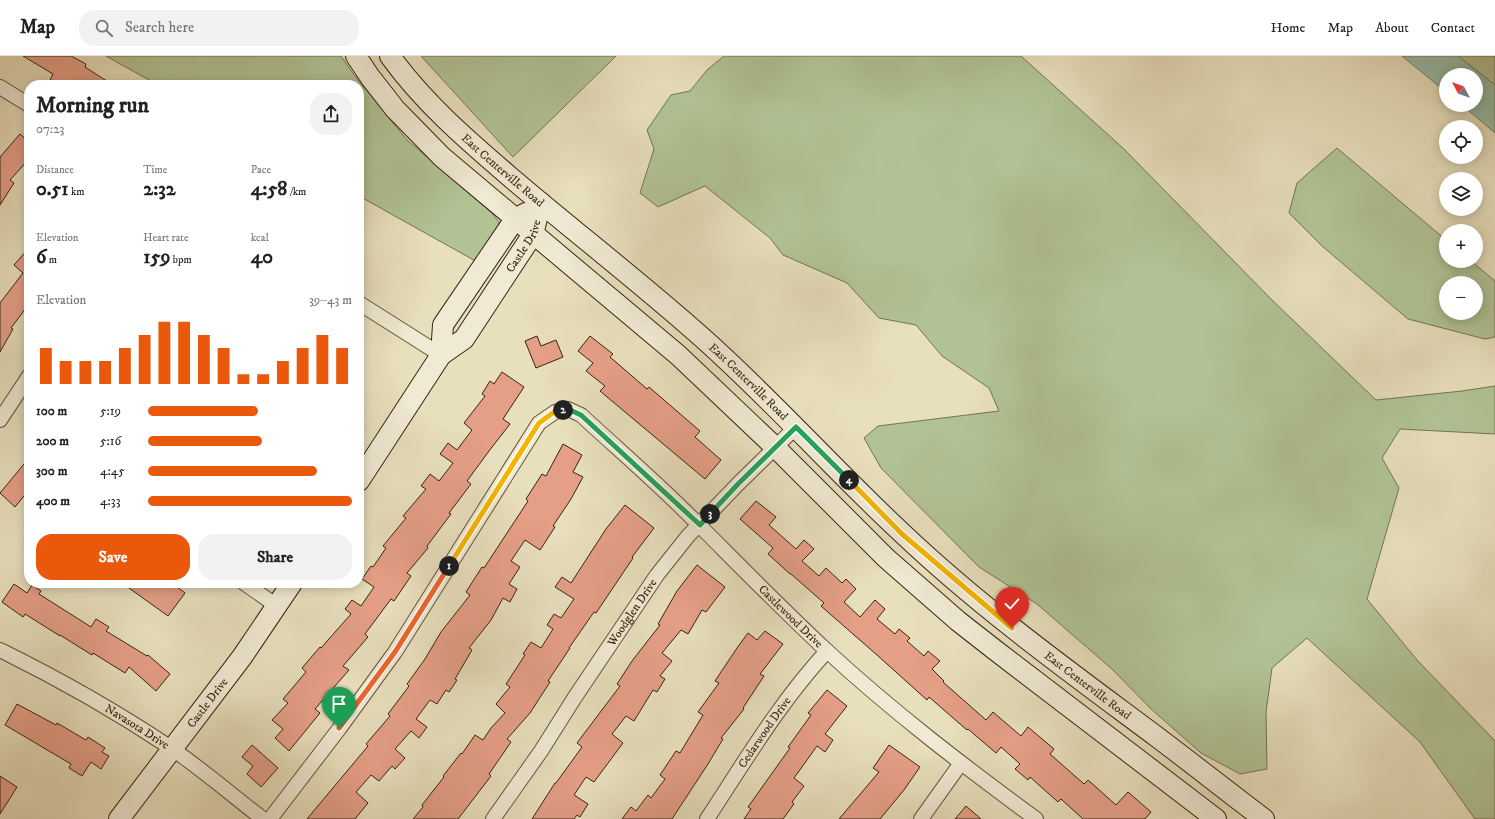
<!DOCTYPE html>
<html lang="en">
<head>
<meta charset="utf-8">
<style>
	body { margin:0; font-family:"IM FELL DW Pica",serif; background:#f2f2f2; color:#222; height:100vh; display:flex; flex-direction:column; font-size:15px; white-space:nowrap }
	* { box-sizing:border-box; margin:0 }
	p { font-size:13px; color:#767676 }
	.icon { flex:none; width:22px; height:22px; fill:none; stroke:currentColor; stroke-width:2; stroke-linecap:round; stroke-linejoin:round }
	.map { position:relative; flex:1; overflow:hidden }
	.panel { position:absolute; left:24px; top:24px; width:340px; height:508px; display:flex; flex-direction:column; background:#fff; border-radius:16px; box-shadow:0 2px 10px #0003 }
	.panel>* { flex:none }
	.needle { width:26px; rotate:311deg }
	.controls { position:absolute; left:1439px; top:12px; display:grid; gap:8px }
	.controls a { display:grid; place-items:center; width:44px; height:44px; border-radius:50%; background:#fff; box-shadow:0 2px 10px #0003; font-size:20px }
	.pin { position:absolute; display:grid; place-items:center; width:34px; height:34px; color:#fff; margin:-41px -17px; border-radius:50% 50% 50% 0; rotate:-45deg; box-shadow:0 0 4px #0007 }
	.pin .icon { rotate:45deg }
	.km { position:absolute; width:20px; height:20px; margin:-10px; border-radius:50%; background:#222; color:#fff; font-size:11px; line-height:20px; text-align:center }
	.round { display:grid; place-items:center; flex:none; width:42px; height:42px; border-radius:16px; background:#f2f2f2 }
	.summary { display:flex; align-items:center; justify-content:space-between; height:68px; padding:0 12px }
	h1 { font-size:22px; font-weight:800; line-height:30px }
	.stats { display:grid; grid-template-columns:repeat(3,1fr); gap:6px; height:68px; padding:4px 12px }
	.stats div { display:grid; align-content:center }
	.stats b { font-size:20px; font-weight:800 }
	.stats small { font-size:11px; font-weight:400 }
	.stats p { font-size:11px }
	.chart { height:112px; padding:8px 12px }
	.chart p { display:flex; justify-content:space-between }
	.chart svg { width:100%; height:72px; margin-top:4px; stroke:#ea580c; stroke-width:6 }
	.button { display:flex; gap:8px; margin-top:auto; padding:8px 12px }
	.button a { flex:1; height:46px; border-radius:16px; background:#ea580c; color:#fff; font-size:16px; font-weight:800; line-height:46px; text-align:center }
	.button a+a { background:#f2f2f2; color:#222 }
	ul { padding:0 12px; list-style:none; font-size:13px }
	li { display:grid; grid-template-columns:64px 48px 1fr; align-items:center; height:30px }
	li i { height:10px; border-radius:5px; background:#ea580c }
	header { display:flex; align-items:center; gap:24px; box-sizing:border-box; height:56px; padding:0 20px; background:#fff; border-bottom:1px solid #e0e0e0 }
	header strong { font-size:19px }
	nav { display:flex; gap:22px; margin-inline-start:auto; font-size:14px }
	.search { width:280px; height:36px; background:#f2f2f2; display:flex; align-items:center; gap:10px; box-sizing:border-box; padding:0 14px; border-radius:16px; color:#767676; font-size:15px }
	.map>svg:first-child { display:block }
	.green { fill:#b1c395; stroke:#747452; fill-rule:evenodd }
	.water { fill:#98bdaa; stroke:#72806c }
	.building { fill:#e59f87; stroke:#38240e }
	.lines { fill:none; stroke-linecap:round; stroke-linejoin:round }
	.street-casing { stroke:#64533a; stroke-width:16 }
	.secondary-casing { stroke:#38240e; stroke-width:22 }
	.street { stroke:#f0ead4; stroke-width:14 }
	.secondary { stroke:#f0ead4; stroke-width:20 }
	.split-1-casing { stroke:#fff; stroke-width:8 }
	.split-2-casing { stroke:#fff; stroke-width:8 }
	.split-3-casing { stroke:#fff; stroke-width:8 }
	.split-4-casing { stroke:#fff; stroke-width:8 }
	.split-5-casing { stroke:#fff; stroke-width:8 }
	.split-1 { stroke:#f0652b; stroke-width:5 }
	.split-2 { stroke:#f5b400; stroke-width:5 }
	.split-3 { stroke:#22a559; stroke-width:5 }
	.split-4 { stroke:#22a559; stroke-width:5 }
	.split-5 { stroke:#f5b400; stroke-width:5 }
	.labels { text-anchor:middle; stroke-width:4; stroke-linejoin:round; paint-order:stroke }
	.street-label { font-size:12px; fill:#38240e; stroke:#f0ead4 }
</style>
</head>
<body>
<header>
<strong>Map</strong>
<div class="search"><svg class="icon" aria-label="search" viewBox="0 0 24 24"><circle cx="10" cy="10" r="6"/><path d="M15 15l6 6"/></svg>Search here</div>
<nav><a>Home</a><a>Map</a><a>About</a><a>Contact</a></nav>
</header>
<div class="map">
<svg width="1495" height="763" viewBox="0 0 1495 763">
	<rect width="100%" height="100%" fill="#e8dfbd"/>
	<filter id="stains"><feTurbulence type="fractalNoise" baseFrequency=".005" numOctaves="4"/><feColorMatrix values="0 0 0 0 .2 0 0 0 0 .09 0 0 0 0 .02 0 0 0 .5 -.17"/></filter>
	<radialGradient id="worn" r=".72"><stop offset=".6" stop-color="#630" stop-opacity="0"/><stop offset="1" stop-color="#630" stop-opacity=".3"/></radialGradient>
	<path class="green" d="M106,0H341L354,19L407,84L492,157L499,166L498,176L479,207L359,140V29H158Z
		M421,0H616L513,101Z
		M724,0H1021L1124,93L1272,244L1376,344L1462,335L1495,330V378L1400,373L1382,402L1399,432L1367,543L1417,604L1495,685V763H1475L1420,686L1307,582L1272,612L1266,656L1267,713L1240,718L1201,697L1150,652L1113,614L1037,548L979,511L881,412L864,382L878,370L999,355L989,332L942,300L916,269L879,262L847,227L783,199L770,182L705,130L658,151L640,137L654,93L647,74L671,39L690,35L707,14Z
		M1458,0H1495V29Z
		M1337,92L1446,184V205H1471L1495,225V281L1485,283L1408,263L1322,190L1289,157L1297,127ZM1446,227H1476V257H1446Z"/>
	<path class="water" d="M1402,0H1458L1495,29V77L1462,49H1476V19H1446V36Z"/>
	<path class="building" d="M23,0H71L86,8L85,11L113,29H60L50,24L53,18Z
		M20,78L29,86V103L10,124L14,127L0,149V101Z
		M29,192V248L11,272L13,273L0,296V247L23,217L14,209Z
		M537,280L541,290L556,284L563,301L536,312L525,285Z
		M590,280L613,298L610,301L647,333L649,331L700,375L695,381L721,404L705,423L600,335L605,330L586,315L593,307L578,295Z
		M502,316L524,331L503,363L510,368L489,395L467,425L471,428L449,457L451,458L427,490L428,492L407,517L411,520L394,545L391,543L365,578L368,581L343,610L349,614L315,653L320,657L289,695L275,682L283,673L272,664L288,647L283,643L306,616L302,612L320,591L321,592L351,558L345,553L352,544L361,550L374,531L362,523L371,510L373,511L386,492L383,490L406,462L403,460L426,433L421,430L430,418L439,425L453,407L440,398L448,387L457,394L472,374L464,367L485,340L482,338L490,325L494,328Z
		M563,388L582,399L573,416L583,421L571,443L553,470L555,471L540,494L525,484L511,505L520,511L509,528L517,533L510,546L503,542L491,564L469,592L472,594L455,623L457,624L449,636L446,634L437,648L430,644L416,663L427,671L419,682L411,675L395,693L405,702L395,713L392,710L379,725L371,719L356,736L368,747L355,763H307L368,690L366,688L390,660L388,658L409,630L407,628L425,603L441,576L470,539L466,536L482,511L484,512L528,445L526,443L542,418L546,420Z
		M29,402V445L24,440L15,451L0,437Z
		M756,445L776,461L769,469L796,493L804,484L814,493L802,505L819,520L826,512L842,527L846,523L856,533L844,546L860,561L875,544L885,553L877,563L895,578L899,573L910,582L907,585L924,600L928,595L940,605L932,613L944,625L943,626L986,664L993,656L1021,680L1028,671L1054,693L1050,698L1084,728L1088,724L1116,749L1128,736L1151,756L1145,763H1083L1061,743L1058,746L1030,721L1028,724L1015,713L1020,708L1001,691L996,697L968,673L967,674L929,641L927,644L877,599L821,550L824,547L791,518H790L768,498L773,492L740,463Z
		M625,449L654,472L632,501L633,502L596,557L594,556L569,592H570L548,625L550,626L530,657L507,683L511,686L489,718L491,720L458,763H413L423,751L422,749L444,721L443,720L461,697L462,698L475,679L483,684L491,672L505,657L496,648L510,631L506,628L525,599L523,598L531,586L541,592L553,573L547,569L554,558L561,562L574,543L555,531L562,521L571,527L606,473Z
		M697,509L725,531L706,556L702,554L688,578L681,574L662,597L672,605L660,620L665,623L657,636L653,634L634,665L626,660L612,678L623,687L594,726L586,721L574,739L588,748L580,761L577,759L574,763H532L555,727H556L582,691L577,687L620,630L617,628L632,605L660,569L658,568L677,535Z
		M122,527H172L185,537L168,560Z
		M14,528L27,537L32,529L41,535L39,538L91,571L96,563L109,571L106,575L147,600L148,599L170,618L156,635L129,611L125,617L93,597L92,599L60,579V580L25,558L23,561L2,546Z
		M765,575L783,588L760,618L764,620L743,652L744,653L721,682L723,683L708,708L672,763H622L631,751L636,755L648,739L651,742L665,723L660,719L676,695L680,697L703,659L698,656L719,627L715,625L737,592L748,577L757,584Z
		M827,634L847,650L825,678L833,684L825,696L817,690L794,722L804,730L792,746L794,748L783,763H744L751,753L748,751L790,692L788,691L811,659L808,657Z
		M17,648L56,669L57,667L86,684L88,681L105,692L102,696L109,700L101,713L91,706L82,720L69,712L71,708L5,669Z
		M252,689L278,712L261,731L247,718L253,710L242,701Z
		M889,689L920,711L904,734L880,763H839L879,716L873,712Z
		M0,720L17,731L0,758Z
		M966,750L981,763H955Z"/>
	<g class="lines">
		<g class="street-casing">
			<g id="street">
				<path d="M0,31L29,49"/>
				<path d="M359,247L441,299"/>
				<path d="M0,364L29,320"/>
				<path d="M244,527L277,550"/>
				<path id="s1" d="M0,594C59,623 117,656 171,692C203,714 233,740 263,763"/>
				<path id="s2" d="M270,763L339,673L395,596L539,367L555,356L568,353L581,359C621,396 662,431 700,470C742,512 783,554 826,594C893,656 964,710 1036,763"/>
				<path id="s3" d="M493,763L541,695L575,641L657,519L688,480L738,428L796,371"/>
				<path id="s4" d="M707,763C745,705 780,646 827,595"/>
				<path d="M921,763L961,707"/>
			</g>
		</g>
		<g class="secondary-casing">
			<g id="secondary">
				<path d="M356,0L370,21L395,53L442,101L678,299L775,391L886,502L958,565L995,594L1216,763"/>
				<path id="s5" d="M390,0C423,46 466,83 509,120C571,173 636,223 697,277C769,340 832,412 902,477C981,552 1070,616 1157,681C1193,708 1228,736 1264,763"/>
				<path d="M441,299L443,269L515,163L526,157"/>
				<path id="s6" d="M359,425L441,299L464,283L533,178L541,147"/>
				<path id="s7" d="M119,763L242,601L292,527"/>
			</g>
		</g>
		<use href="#street" class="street"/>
		<use href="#secondary" class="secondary"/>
	</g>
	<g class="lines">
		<g class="split-1-casing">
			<path id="split-1" d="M339,672L395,596L449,510"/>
		</g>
		<g class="split-2-casing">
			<path id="split-2" d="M449,510L539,367L554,356L563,354"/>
		</g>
		<g class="split-3-casing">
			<path id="split-3" d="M563,354L568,353L581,359L700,469L710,458"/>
		</g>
		<g class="split-4-casing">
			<path id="split-4" d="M710,458L738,428L796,371L849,424"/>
		</g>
		<g class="split-5-casing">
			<path id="split-5" d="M849,424L902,478L1012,572"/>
		</g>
		<use href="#split-1" class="split-1"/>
		<use href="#split-2" class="split-2"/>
		<use href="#split-3" class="split-3"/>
		<use href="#split-4" class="split-4"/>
		<use href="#split-5" class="split-5"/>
	</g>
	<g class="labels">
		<g class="street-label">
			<text dy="4" stroke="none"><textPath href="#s5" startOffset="161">East Centerville Road</textPath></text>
			<text dy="4" stroke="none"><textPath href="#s6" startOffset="289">Castle Drive</textPath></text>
			<text dy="4" stroke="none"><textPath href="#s5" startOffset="485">East Centerville Road</textPath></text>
			<text dy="4" stroke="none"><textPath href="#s3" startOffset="249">Woodglen Drive</textPath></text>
			<text dy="4" stroke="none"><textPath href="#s2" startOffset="817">Castlewood Drive</textPath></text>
			<text dy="4" stroke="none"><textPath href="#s5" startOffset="941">East Centerville Road</textPath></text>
			<text dy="4" stroke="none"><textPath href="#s7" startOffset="146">Castle Drive</textPath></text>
			<text dy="4" stroke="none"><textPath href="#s1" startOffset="157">Navasota Drive</textPath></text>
			<text dy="4" stroke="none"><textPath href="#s4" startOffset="104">Cedarwood Drive</textPath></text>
		</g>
	</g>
	<rect width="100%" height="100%" filter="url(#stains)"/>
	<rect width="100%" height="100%" fill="url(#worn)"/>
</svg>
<div class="controls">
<a><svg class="needle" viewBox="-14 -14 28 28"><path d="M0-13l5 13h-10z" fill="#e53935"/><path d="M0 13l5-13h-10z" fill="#767676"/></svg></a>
<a><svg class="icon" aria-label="locate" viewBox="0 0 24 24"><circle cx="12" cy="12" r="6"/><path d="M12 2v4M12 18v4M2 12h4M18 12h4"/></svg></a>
<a><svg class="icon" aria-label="layers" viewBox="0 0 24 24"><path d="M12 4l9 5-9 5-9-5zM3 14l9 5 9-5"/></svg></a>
<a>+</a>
<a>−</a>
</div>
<div class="pin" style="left:339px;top:672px;background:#1e9e55"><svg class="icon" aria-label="arrive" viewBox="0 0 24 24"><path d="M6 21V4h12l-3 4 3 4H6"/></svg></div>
<div class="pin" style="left:1012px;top:572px;background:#d93025"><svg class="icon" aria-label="check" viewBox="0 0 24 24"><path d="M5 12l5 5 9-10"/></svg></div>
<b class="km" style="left:449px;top:510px">1</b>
<b class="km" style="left:563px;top:354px">2</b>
<b class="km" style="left:710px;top:458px">3</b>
<b class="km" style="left:849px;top:424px">4</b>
<section class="panel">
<div class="summary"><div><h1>Morning run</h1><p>07:23</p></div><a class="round"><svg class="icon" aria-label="share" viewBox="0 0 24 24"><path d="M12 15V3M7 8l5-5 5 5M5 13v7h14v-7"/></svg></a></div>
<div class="stats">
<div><p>Distance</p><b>0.51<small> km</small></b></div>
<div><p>Time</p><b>2:32</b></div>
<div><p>Pace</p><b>4:58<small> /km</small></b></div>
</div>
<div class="stats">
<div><p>Elevation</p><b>6<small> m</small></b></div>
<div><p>Heart rate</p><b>159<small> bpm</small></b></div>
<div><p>kcal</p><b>40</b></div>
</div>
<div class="chart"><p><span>Elevation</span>39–43 m</p>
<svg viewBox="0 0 160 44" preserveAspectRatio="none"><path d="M5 44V22M15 44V30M25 44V30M35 44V30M45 44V22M55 44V14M65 44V6M75 44V6M85 44V14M95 44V22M105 44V38M115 44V38M125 44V30M135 44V22M145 44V14M155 44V22"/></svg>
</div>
<ul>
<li><b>100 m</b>5:19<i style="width:54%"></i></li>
<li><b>200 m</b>5:16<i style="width:56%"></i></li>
<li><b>300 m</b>4:45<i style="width:83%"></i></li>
<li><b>400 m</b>4:33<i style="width:100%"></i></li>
</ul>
<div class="button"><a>Save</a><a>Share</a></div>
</section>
</div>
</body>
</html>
